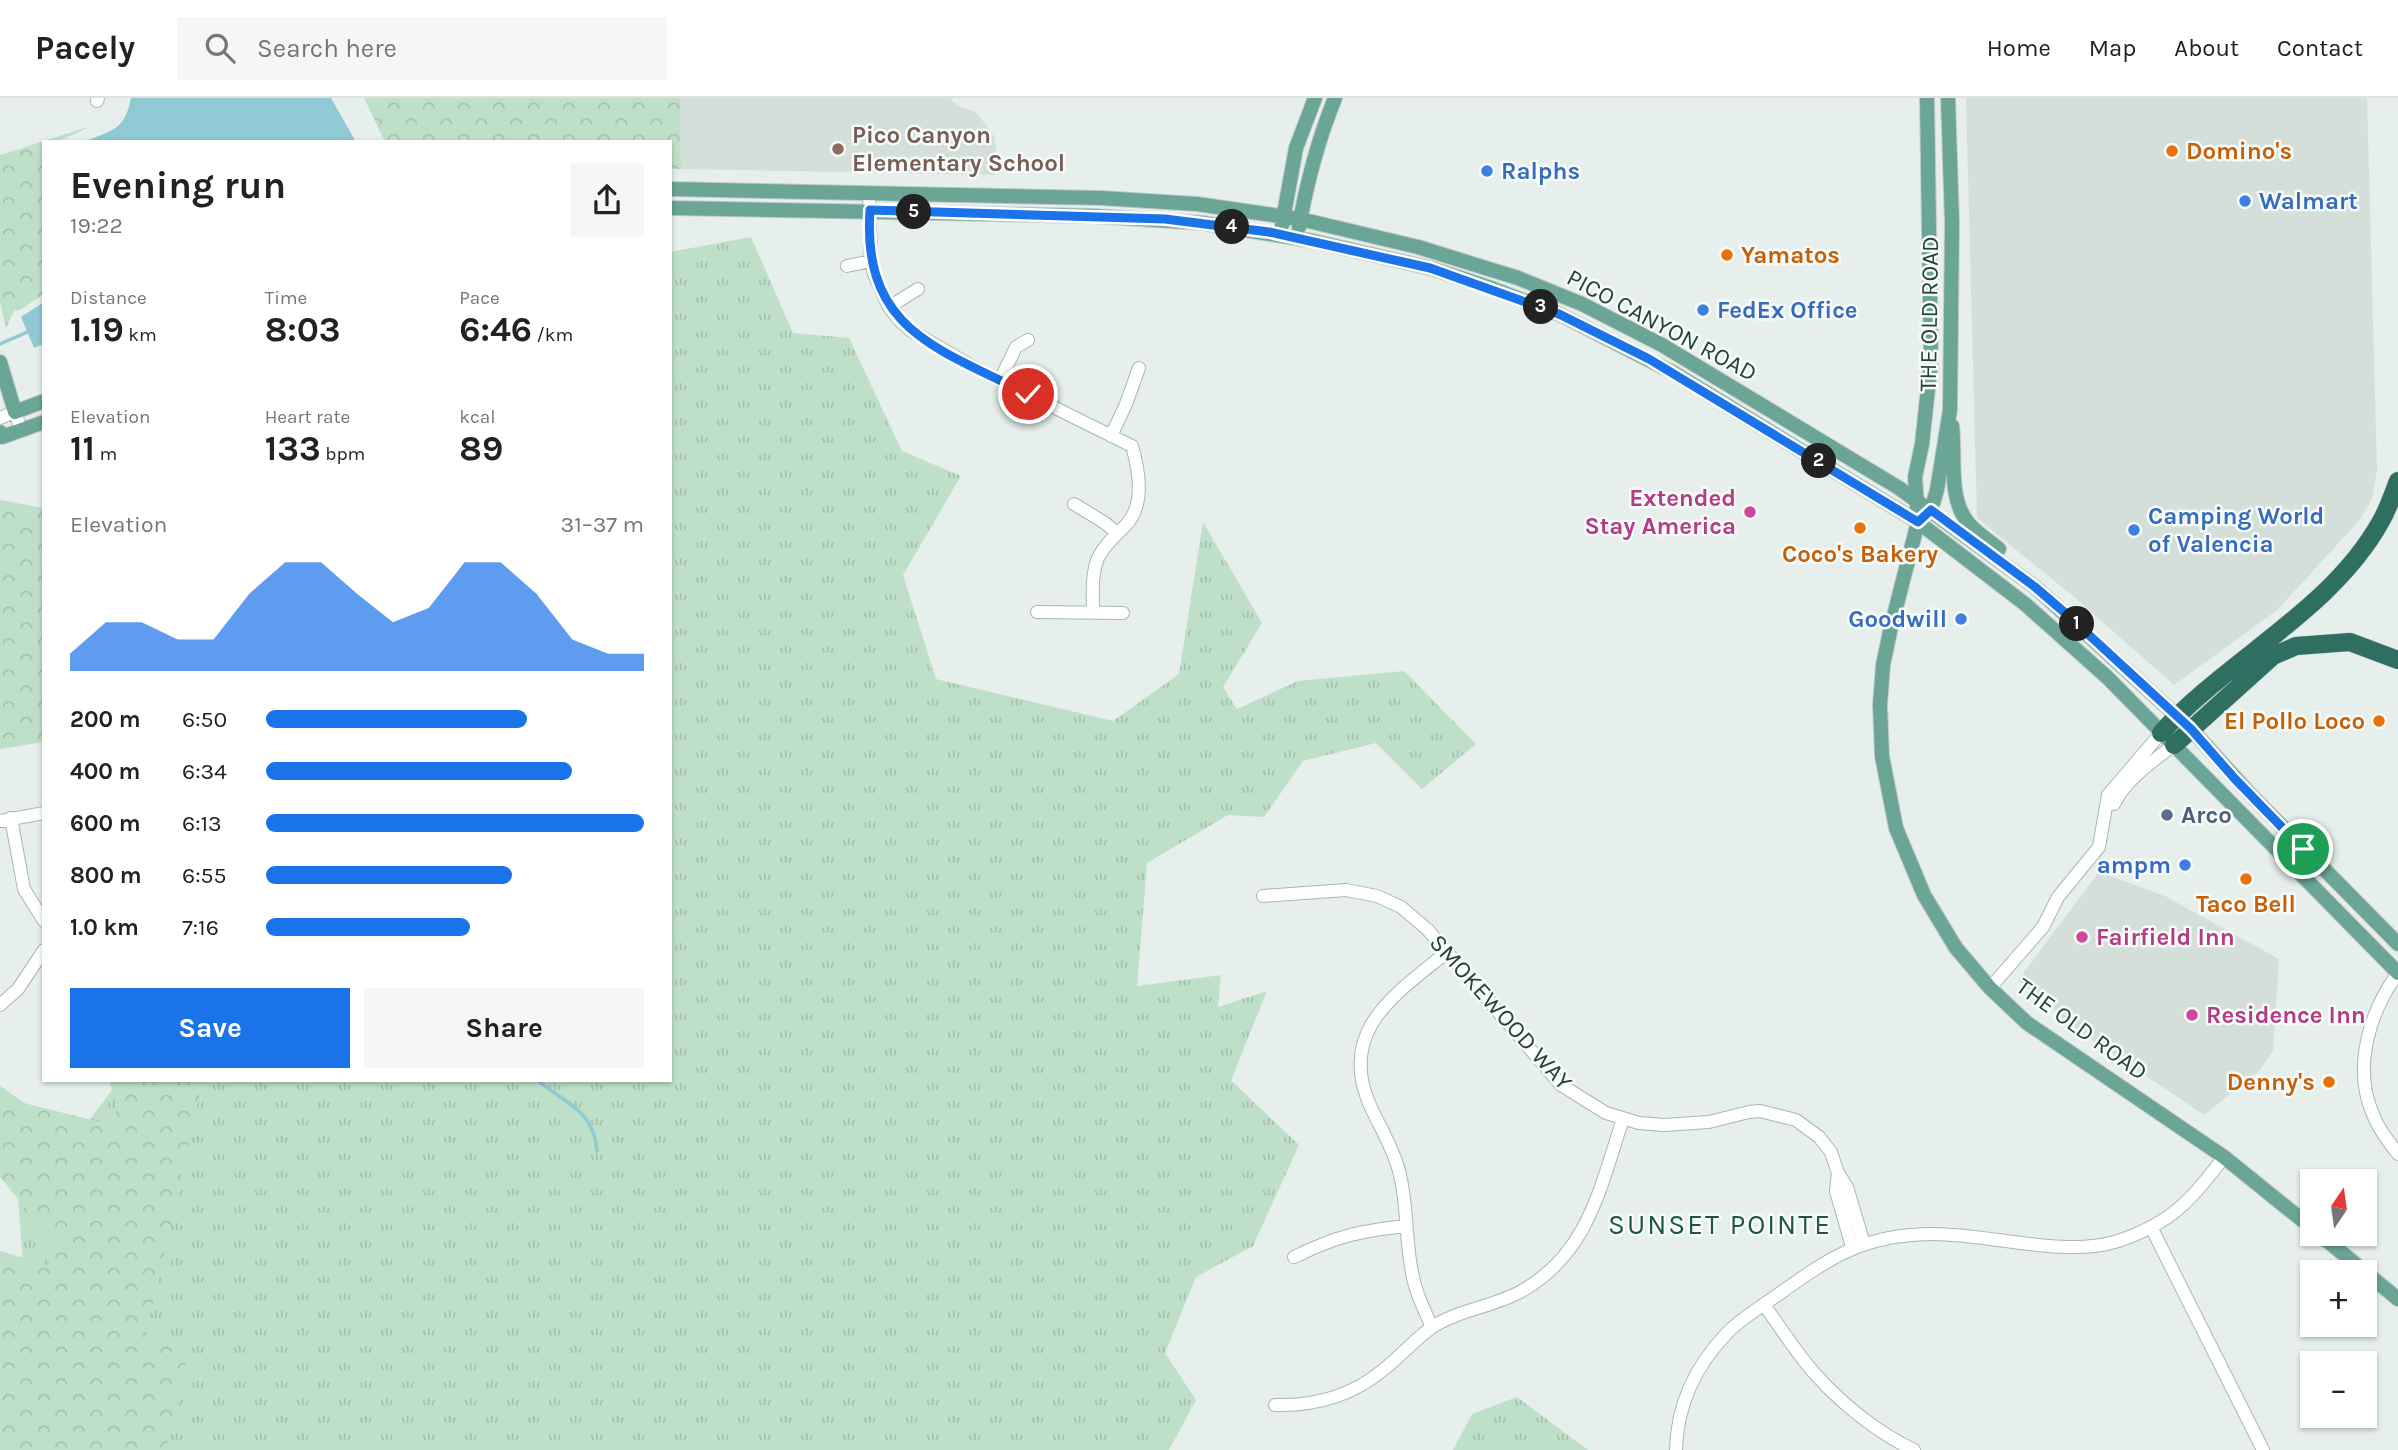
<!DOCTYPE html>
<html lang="en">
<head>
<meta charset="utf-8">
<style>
	body { margin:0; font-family:Karla,sans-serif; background:#f6f6f6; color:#222; height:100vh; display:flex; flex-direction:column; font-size:26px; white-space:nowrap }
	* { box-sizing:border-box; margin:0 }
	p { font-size:23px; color:#767676 }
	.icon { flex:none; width:38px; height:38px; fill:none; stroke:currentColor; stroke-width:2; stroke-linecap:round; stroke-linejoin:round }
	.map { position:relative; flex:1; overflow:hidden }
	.drawer { position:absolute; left:42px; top:42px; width:630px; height:942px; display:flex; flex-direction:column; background:#fff; border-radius:0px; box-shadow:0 2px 5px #0004 }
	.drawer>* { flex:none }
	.needle { width:46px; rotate:13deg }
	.controls { position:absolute; left:2300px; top:1071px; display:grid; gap:14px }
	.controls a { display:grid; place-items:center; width:77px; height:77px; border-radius:0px; background:#fff; box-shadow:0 2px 5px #0004; font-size:35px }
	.pin { position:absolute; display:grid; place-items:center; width:60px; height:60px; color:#fff; margin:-30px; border:4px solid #fff; border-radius:50%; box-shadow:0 2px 7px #0007 }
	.km { position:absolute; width:35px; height:35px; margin:-18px; border-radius:50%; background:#222; color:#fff; font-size:19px; line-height:35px; text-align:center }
	.round { display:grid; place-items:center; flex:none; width:74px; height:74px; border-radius:0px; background:#f6f6f6 }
	.summary { display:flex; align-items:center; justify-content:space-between; height:119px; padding:0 28px }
	h1 { font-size:38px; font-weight:700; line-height:52px }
	.stats { display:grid; grid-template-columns:repeat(3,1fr); gap:10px; height:119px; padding:7px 28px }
	.stats div { display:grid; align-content:center }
	.stats b { font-size:35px; font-weight:700 }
	.stats small { font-size:19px; font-weight:400 }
	.stats p { font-size:19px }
	.chart { height:196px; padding:14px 28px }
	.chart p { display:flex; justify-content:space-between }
	.chart svg { width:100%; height:126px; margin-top:7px; fill:#1a73e8; opacity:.7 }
	.cta { display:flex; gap:14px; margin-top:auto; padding:14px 28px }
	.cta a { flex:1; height:80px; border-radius:0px; background:#1a73e8; color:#fff; font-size:28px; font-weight:700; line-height:80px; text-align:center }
	.cta a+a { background:#f6f6f6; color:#222 }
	ul { padding:0 28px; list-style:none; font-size:23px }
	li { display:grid; grid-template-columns:112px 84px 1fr; align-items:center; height:52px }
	li i { height:18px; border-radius:9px; background:#1a73e8 }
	header { display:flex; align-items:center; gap:42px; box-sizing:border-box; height:98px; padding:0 35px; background:#fff; border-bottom:2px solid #e0e0e0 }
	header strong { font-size:33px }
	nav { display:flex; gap:38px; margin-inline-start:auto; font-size:24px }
	.search { width:490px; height:63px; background:#f6f6f6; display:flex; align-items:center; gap:18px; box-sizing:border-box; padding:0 24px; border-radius:0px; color:#767676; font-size:26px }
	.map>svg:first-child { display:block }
	.built { fill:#d4dfda }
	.grass { fill:url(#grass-tufts) }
	.park { fill:url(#park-crowns) }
	.water { fill:#8ec9d4 }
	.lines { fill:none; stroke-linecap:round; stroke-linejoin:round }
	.stream { stroke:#8ec9d4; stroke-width:3.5 }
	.minor-casing { stroke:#a8b8b2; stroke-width:14 }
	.major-casing { stroke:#c2cac8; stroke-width:16 }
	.highway-casing { stroke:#c2cac8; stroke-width:19 }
	.minor { stroke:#fff; stroke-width:12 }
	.major { stroke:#6aa596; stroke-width:14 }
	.highway { stroke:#2f6f62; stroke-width:18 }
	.route-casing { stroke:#fff; stroke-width:14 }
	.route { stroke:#1a73e8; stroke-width:9 }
	.education-dot { fill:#8d6e63; stroke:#f7fbf9; stroke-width:2.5 }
	.food-dot { fill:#e8710a; stroke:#f7fbf9; stroke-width:2.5 }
	.shop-dot { fill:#3f7fe0; stroke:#f7fbf9; stroke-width:2.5 }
	.hotel-dot { fill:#d1479c; stroke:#f7fbf9; stroke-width:2.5 }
	.service-dot { fill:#5c6f8a; stroke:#f7fbf9; stroke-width:2.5 }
	.labels { text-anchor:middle; stroke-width:5; stroke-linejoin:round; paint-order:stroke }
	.education-label { font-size:24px; font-weight:bold; fill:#785e54; stroke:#f7fbf9; text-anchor:start }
	.food-label { font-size:24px; font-weight:bold; fill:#c56008; stroke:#f7fbf9; text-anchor:start }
	.shop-label { font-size:24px; font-weight:bold; fill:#366cbe; stroke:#f7fbf9; text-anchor:start }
	.street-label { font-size:24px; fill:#24423a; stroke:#f7fbf9 }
	.hotel-label { font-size:24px; font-weight:bold; fill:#b23c85; stroke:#f7fbf9; text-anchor:start }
	.service-label { font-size:24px; font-weight:bold; fill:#4e5e75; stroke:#f7fbf9; text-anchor:start }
	.quarter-label { font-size:28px; letter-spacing:2px; fill:#1f5548; stroke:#f7fbf9 }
</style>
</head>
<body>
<header>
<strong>Pacely</strong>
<div class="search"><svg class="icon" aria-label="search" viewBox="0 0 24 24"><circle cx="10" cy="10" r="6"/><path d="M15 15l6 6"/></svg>Search here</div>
<nav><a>Home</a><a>Map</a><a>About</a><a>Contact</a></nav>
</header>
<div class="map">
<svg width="2398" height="1352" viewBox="0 0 2398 1352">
	<defs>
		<pattern id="grass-tufts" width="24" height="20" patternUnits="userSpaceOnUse" patternTransform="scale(1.75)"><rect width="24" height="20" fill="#bfe0c8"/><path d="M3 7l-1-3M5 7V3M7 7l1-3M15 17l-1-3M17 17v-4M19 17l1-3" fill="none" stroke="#a4c1ad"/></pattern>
		<pattern id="park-crowns" width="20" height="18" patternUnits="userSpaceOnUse" patternTransform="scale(1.75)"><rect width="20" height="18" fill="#bfe0c8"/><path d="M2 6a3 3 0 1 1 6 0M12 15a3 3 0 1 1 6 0" fill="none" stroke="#a4c1ad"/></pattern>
	</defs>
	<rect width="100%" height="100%" fill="#e6efeb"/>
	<path class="built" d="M680,0H950L958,8L976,14L994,38L998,64L995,77L681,71Z
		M1966,0H2367L2377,372L2372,401L2359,423L2276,513L2174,587L2073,498L1977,420Z
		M2099,774L2165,798L2279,861L2273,953L2260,972L2204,1017L2082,935L2018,882Z"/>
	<path class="grass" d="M751,139L793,235L849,240L902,353L961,378L903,477L936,581L1113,623L1179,576L1203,424L1262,525L1223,589L1237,611L1298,583L1404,573L1476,646L1422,691L1376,645L1303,663L1264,719L1228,717L1147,765L1137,888L1221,877L1218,909L1267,893L1231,982L1299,1047L1253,1148L1196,1179L1165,1255L1196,1302L1169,1352H0L24,1178L16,1073L0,1064V988L75,1041L112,992L109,982H670V154Z
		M1517,1299L1588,1352H1453L1472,1316Z"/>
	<path class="park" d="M364,0H680L681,71H670V44H385Z
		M91,28L57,44H44V196L20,212L14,213L6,230L0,204V57Z
		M0,402L44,410V644L0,651Z
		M124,982H203L145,1241L189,1251L167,1352H0V1153L48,1167L54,1145L0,1079V999L112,1027Z"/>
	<path class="water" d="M131,0H331L356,44H84C111,32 125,33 131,0Z
		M44,204V246L34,250L21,219Z"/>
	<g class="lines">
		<path class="stream" d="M0,246L30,233
			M537,982C565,1005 594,1012 597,1053"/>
		<g class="minor-casing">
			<path id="minor" d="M97,3L98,0
				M869,95L871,163L874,176L889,209L899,222L910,232L975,270L1132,348C1139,372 1145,407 1126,427C1116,437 1104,447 1098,460C1091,477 1093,497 1093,515
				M847,168L871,163
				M889,209L918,191
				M1000,282L1016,249L1028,242
				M0,320L15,314L21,332
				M1111,338L1126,306L1139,270
				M1074,406L1105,425L1117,435
				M1037,514L1123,515
				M2114,706C2125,682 2153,663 2174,647
				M11,720L24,791L44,823
				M0,723L44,715
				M1263,798L1346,792L1377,798L1401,809L1428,832L1561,987L1606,1015L1639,1025L1664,1027L1709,1024L1749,1014L1760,1013L1796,1022L1819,1039L1831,1054L1838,1075L1847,1089L1864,1146
				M2398,875C2370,913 2353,968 2372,1014C2378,1030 2388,1043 2398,1056
				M1990,890L2043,829L2058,799L2099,749L2108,697L2161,635
				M0,907L18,891L44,852
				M1838,1075L1836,1093L1852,1149
				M2151,1129L2263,1352
				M1294,1159C1337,1138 1359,1133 1406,1128
				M1764,1207C1781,1230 1797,1256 1816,1277C1842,1306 1878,1335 1914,1352
				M1432,1229C1424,1211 1415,1194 1412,1174C1405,1141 1408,1106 1399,1073C1393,1049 1379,1028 1369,1005C1338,931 1397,895 1447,854
				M1275,1307C1315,1308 1352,1298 1383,1272C1400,1259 1414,1242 1431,1230C1457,1212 1492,1209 1520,1194C1589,1156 1600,1089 1623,1021
				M1676,1352C1677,1306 1696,1267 1728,1234C1742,1220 1762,1208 1779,1196C1832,1158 1865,1136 1934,1136C1990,1136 2065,1160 2118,1143C2172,1125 2191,1102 2224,1059"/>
		</g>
		<g class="major-casing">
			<path id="major" d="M1927,0L1931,263L1922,346L1915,379L1918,424L1891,529L1883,567L1880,607L1882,658L1896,730L1924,797L1956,850L1990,890L2027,925L2224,1059L2312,1130
				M670,91L1101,100L1197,106L1300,121L1418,149L1518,180L1582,206L1662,247L1899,390L2035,489L2191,631L2250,696L2398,846
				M670,110L1093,118L1203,125L1313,143L1430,170L1491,190L1559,216L1674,275L1918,424L2025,506L2108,580L2398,875
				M1282,127L1296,50L1315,0
				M1299,129C1307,83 1318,42 1335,0
				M0,264L15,314L44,303
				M1952,328C1956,358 1947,400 1969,426C1977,435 1989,443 1999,451
				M0,334L2,339L44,324
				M1927,416L1931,412L1937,392L1950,312L1952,125L1948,0
				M2319,1136L2398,1201"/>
		</g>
		<g class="highway-casing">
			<path id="highway" d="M2161,635C2228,561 2332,512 2381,423C2388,411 2393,396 2398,383
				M2174,647L2273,558L2296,548L2350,544L2398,562"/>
		</g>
		<use href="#minor" class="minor"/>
		<use href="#major" class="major"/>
		<use href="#highway" class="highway"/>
	</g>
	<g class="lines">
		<g class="route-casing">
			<path id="route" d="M1028,296C937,250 862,232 870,112L1165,121L1269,134L1430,170L1559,216L1649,261L1918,424L1931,412L2035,489L2064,514L2191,631L2235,681L2303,751"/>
		</g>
		<use href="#route" class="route"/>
	</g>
	<circle class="education-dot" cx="838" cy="51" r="7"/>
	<g class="food-dot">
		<circle cx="2172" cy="53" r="7"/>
		<circle cx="1727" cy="157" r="7"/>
		<circle cx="1860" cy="430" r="7"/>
		<circle cx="2379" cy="623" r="7"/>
		<circle cx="2246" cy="781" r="7"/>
		<circle cx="2329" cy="984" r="7"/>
	</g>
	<g class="shop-dot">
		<circle cx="1487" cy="73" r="7"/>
		<circle cx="2245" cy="103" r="7"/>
		<circle cx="1703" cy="212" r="7"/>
		<circle cx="2134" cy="432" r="7"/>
		<circle cx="1961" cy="521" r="7"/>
		<circle cx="2185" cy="767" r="7"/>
	</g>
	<g class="hotel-dot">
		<circle cx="1750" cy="414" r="7"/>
		<circle cx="2082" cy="839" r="7"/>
		<circle cx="2192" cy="917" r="7"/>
	</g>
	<circle class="service-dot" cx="2167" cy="717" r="7"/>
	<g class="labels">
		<g class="education-label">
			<text x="852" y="45">Pico Canyon<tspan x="852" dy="28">Elementary School</tspan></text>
		</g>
		<g class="food-label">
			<text x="2186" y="61">Domino's</text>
			<text x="1741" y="165">Yamatos</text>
			<text x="1860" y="464" text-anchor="middle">Coco's Bakery</text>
			<text x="2365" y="631" text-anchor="end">El Pollo Loco</text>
			<text x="2246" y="814" text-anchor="middle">Taco Bell</text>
			<text x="2315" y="992" text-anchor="end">Denny's</text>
		</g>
		<g class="shop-label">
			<text x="1501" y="81">Ralphs</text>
			<text x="2259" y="111">Walmart</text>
			<text x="1717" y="220">FedEx Office</text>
			<text x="2148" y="426">Camping World<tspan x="2148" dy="28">of Valencia</tspan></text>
			<text x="1947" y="529" text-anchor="end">Goodwill</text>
			<text x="2171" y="775" text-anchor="end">ampm</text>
		</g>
		<g class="street-label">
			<text transform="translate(1929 216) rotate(-89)" y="8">THE OLD ROAD</text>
			<text transform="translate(1662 227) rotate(28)" y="8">PICO CANYON ROAD</text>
			<text transform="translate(1501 914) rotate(48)" y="8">SMOKEWOOD WAY</text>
			<text transform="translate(2082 931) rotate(36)" y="8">THE OLD ROAD</text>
		</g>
		<g class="hotel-label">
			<text x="1736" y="408" text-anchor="end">Extended<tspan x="1736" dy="28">Stay America</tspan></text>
			<text x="2096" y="847">Fairfield Inn</text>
			<text x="2206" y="925">Residence Inn</text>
		</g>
		<g class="service-label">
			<text x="2181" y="725">Arco</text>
		</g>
		<g class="quarter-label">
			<text x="1720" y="1136">SUNSET POINTE</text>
		</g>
	</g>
</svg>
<div class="controls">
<a><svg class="needle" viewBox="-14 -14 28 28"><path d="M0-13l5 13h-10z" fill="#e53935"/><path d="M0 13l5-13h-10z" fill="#767676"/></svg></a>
<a>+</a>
<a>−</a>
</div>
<div class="pin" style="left:2303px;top:751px;background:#1e9e55"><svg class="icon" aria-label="arrive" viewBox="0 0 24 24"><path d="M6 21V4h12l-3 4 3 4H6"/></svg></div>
<div class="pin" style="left:1028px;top:296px;background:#d93025"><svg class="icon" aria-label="check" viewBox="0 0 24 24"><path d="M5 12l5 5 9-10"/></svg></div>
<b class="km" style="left:2077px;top:526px">1</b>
<b class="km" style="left:1819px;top:363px">2</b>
<b class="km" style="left:1541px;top:209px">3</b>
<b class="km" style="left:1232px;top:129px">4</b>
<b class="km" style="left:914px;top:114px">5</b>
<section class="drawer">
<div class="summary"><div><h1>Evening run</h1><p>19:22</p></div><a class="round"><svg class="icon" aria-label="share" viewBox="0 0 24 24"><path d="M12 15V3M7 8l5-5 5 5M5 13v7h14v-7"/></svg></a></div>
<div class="stats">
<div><p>Distance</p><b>1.19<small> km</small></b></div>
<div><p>Time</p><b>8:03</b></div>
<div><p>Pace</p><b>6:46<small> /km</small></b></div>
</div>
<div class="stats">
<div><p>Elevation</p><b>11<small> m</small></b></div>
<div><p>Heart rate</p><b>133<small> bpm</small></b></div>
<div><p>kcal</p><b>89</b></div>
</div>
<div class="chart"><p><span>Elevation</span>31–37 m</p>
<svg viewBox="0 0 160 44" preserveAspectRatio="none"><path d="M0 44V38L10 27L20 27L30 33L40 33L50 17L60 6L70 6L80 17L90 27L100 22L110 6L120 6L130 17L140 33L150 38L160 38V44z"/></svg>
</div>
<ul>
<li><b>200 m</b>6:50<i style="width:69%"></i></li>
<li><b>400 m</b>6:34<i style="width:81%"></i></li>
<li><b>600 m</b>6:13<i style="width:100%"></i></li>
<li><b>800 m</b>6:55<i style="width:65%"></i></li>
<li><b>1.0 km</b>7:16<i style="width:54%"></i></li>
</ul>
<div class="cta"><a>Save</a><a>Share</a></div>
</section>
</div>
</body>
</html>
